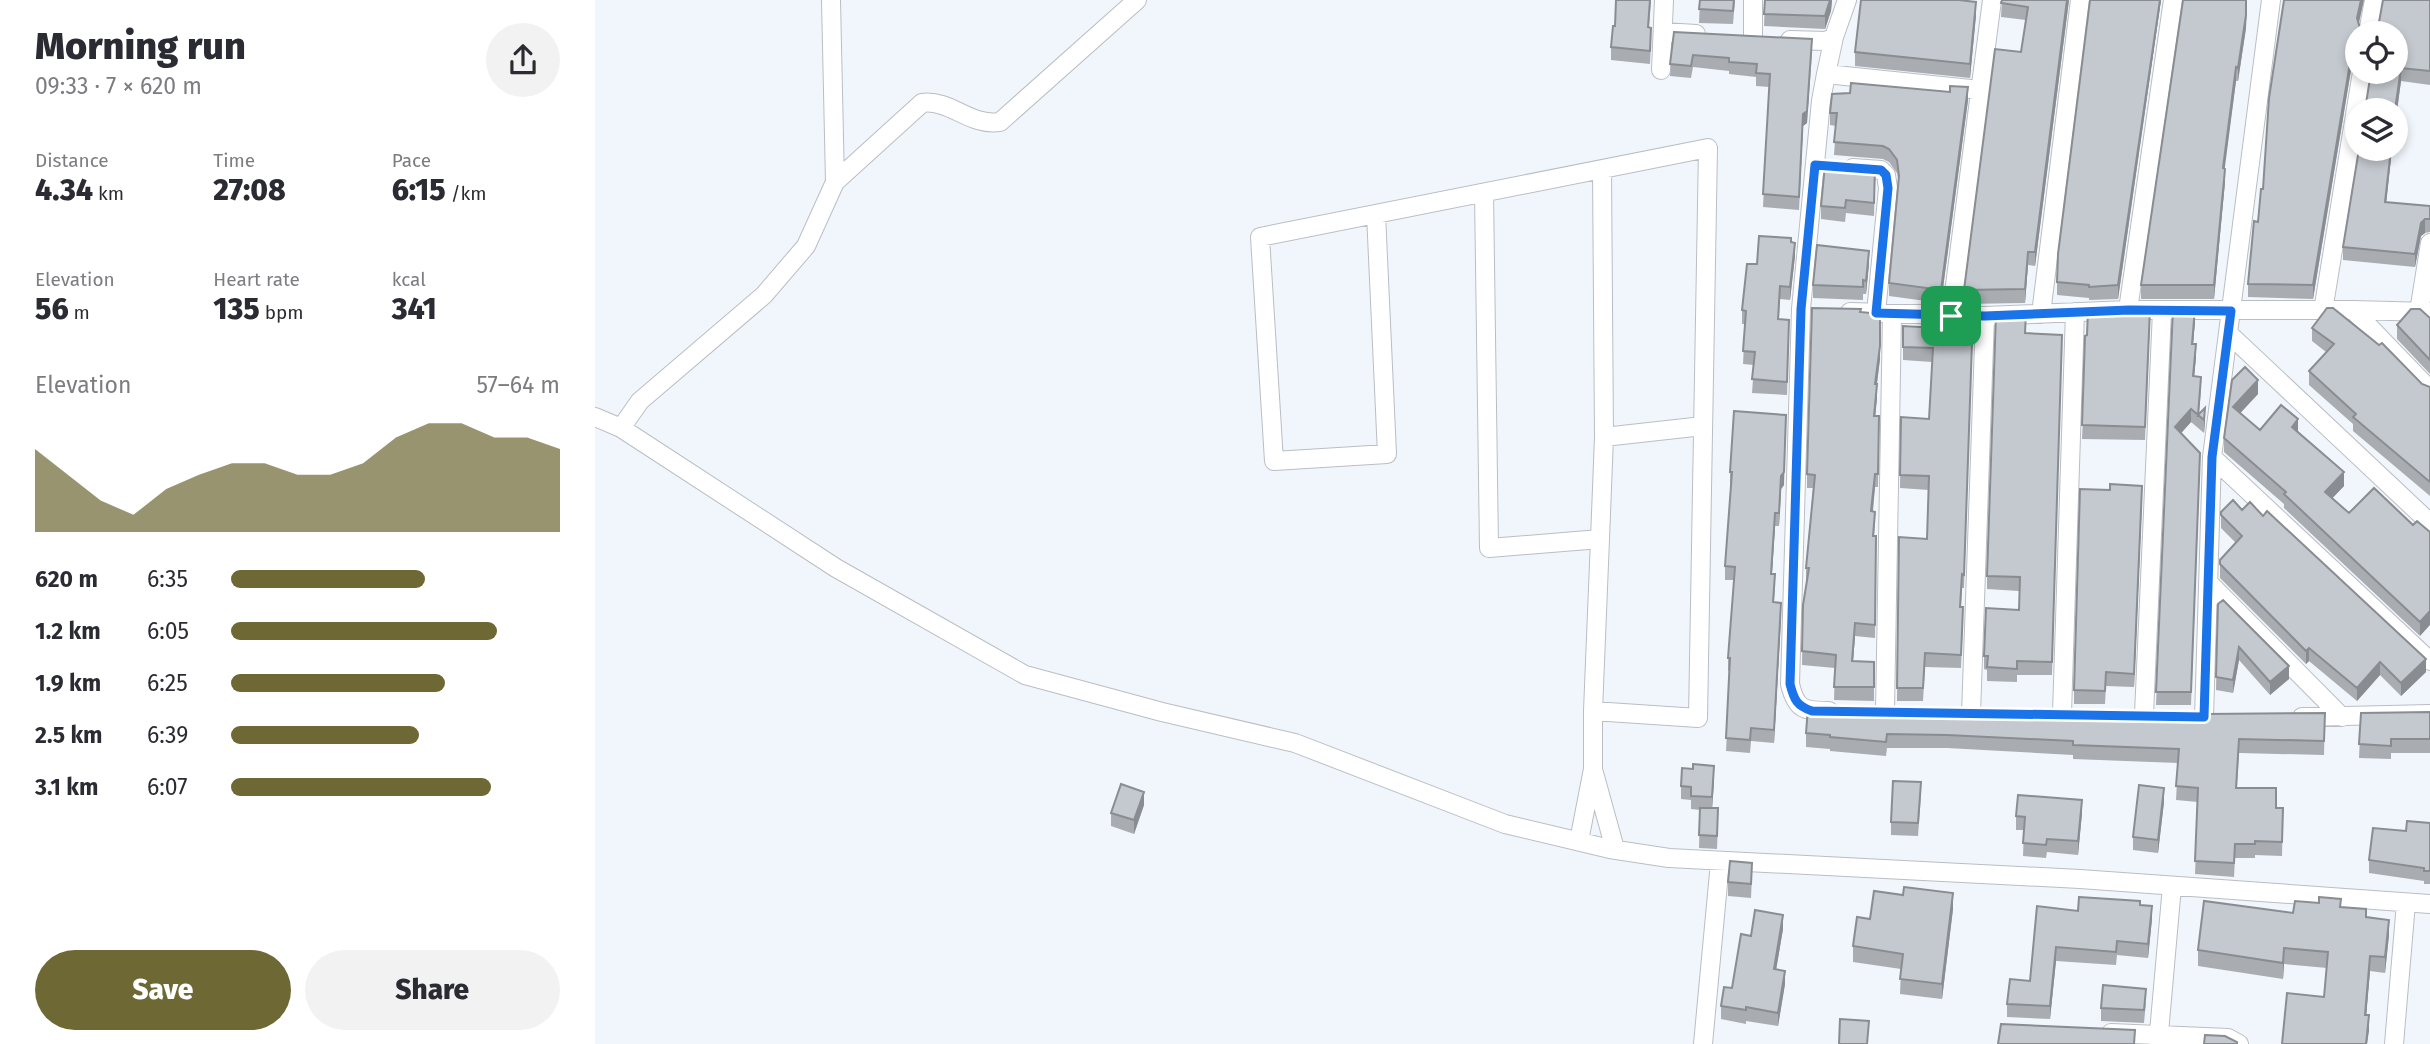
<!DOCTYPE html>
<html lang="en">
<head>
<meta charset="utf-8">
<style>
	body { margin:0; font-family:"Fira Sans",sans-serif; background:#f2f2f3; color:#2b2b33; height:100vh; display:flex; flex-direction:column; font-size:26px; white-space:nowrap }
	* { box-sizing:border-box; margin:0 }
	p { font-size:23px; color:#7c7c81 }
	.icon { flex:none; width:38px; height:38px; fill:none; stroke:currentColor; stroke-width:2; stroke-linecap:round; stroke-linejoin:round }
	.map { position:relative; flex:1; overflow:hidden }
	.details { display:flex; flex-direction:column; background:#fff; width:595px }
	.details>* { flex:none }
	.buttons { position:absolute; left:1750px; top:21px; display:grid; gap:14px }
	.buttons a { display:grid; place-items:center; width:63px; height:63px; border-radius:50%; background:#fff; box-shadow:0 4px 10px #0003; font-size:35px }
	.pin { position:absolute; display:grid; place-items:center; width:60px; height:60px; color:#fff; margin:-30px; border-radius:14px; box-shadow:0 4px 10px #0006 }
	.round { display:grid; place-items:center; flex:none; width:74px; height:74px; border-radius:37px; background:#f2f2f3 }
	.headline { display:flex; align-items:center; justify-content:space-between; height:119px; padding:0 35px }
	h1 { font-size:38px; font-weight:800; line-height:52px }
	.metrics { display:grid; grid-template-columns:repeat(3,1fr); gap:10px; height:119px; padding:7px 35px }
	.metrics div { display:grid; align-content:center }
	.metrics b { font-size:30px; font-weight:800 }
	.metrics small { font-size:19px; font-weight:400 }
	.metrics p { font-size:19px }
	.chart { height:196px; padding:14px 35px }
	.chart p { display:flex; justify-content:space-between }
	.chart svg { width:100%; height:126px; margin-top:7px; fill:#6e6834; opacity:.7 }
	.action { display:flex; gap:14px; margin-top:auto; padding:14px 35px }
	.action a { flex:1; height:80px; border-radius:42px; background:#6e6834; color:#fff; font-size:28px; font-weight:800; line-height:80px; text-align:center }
	.action a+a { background:#f2f2f3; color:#2b2b33 }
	ul { padding:0 35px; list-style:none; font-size:23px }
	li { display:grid; grid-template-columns:112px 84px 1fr; align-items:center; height:52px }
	li i { height:18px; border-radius:9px; background:#6e6834 }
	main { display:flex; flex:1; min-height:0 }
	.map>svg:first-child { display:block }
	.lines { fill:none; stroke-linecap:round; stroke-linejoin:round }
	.street-casing { stroke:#babec4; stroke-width:20 }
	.street { stroke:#fff; stroke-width:18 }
	.wall { fill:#a9adb2 }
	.shaded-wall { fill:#898d91 }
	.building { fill:#c4c9cf; stroke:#898d91; stroke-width:2 }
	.route-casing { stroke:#fff; stroke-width:14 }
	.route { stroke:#1a73e8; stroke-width:9 }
</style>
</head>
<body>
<main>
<section class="details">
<div class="headline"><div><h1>Morning run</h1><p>09:33 · 7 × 620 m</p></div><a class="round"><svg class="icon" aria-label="share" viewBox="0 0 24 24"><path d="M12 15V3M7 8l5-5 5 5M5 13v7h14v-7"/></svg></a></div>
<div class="metrics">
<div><p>Distance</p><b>4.34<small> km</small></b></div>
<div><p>Time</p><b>27:08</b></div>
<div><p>Pace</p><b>6:15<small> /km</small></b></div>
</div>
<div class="metrics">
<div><p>Elevation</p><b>56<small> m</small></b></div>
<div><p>Heart rate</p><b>135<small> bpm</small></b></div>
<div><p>kcal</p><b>341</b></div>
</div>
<div class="chart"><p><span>Elevation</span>57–64 m</p>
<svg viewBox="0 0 160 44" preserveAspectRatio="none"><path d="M0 44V15L10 24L20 33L30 38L40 29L50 24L60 20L70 20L80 24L90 24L100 20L110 11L120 6L130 6L140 11L150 11L160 15V44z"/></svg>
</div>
<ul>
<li><b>620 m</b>6:35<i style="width:59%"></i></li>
<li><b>1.2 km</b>6:05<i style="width:81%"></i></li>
<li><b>1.9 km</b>6:25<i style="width:65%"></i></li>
<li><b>2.5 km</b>6:39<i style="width:57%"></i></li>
<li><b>3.1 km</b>6:07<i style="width:79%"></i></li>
</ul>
<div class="action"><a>Save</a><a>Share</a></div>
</section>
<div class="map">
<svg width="1835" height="1044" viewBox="0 0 1835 1044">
	<rect width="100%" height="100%" fill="#f1f6fc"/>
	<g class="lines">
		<g class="street-casing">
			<path id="street" d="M1676,0L1633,333L1835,523
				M1068,32L1101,34
				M1773,33L1779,0
				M1158,38V0
				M1195,40L1231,41L1239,37
				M1066,70L1069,0
				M1231,74L1239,37L1252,0
				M1258,168L1286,170L1291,175L1293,188L1281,313
				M240,182L327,103C355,99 376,127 405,122L542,0
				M889,193L894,548L1005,539L1009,437L1007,169
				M781,214L792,454L679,461L665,237L1113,148L1103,718L998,711V769L984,841
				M1533,310L1578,0
				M1758,310L1835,390
				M1728,311L1767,72
				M1255,312L1390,316L1533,310H1758L1835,312
				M1824,312L1835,243
				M1446,314L1485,0
				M1356,316L1397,0
				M0,417L26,428L241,568L430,675L567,712L700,743L910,824L1015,849L1074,858L1485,879L1835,904
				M26,428L45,401L169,295L211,246L240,182L236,0
				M1009,437L1108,426
				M1617,457L1835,661
				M1614,583L1747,717
				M998,711L1005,539
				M1234,711C1209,711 1201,710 1195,684L1206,309L1226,101L1231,74L1385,90
				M1290,711L1297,314
				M1467,713L1480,312
				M1376,714L1390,316
				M1549,714L1567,311
				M1609,717L1617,457L1633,333
				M1707,717L1835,714
				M999,773L1020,849
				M1516,1033L1633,1038L1644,1044
				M1108,1044L1125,862
				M1563,1044L1577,886
				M1799,1044L1811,903"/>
		</g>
		<use href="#street" class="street"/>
	</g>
	<path class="wall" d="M1021,0H1056L1054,27L1056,41L1055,64L1016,60V47L1020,26Z
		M1105,0H1140L1138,24L1104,23Z
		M1170,0H1237L1236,11L1230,29L1169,26Z
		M1407,0H1474L1440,266L1433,265L1430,303L1369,304V290L1426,52L1431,20L1406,17Z
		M1566,0L1523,299L1494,300V298L1462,295V282Z
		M1652,0L1651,28L1643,81H1641L1629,169L1630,182L1619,299H1546V285Z
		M1835,0V85L1806,81L1801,118V72L1762,33L1759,64L1756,70L1718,299L1653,297V284L1668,189L1764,24L1765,28L1772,31L1777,30Z
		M1381,15L1375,78L1260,66V52Z
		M1079,32L1217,52L1212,123L1208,126L1204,210L1168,207L1174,87L1161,86V77L1134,74V71L1098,67L1096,78L1075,76Z
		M1373,100L1346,303L1294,296V283L1304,184L1302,173L1294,162L1288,159L1239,155L1241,126L1235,125V113Z
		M1764,149H1797L1791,202L1835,206V232L1830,233L1826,236L1820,267L1748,260V247Z
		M1280,181L1279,216L1251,213L1250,222L1226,219V206Z
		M1196,242L1200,256L1195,300L1185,299L1184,319L1194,320L1192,395L1157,393L1159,365L1148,364L1150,324H1147V310L1162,264Z
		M1274,264L1271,294H1268V300L1218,298V285Z
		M1578,308L1600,321L1598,344L1601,357L1599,376L1606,390L1604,414L1610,421L1609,433L1596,422L1586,433L1605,466L1596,705H1561Z
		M1266,312L1285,359L1282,384V398L1280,416H1284L1283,487H1280L1278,512L1280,525L1279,536H1281L1280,638L1260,636L1258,661L1279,662V701L1239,700L1240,668L1207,665L1208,605L1212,581H1211V568L1218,488H1212V474Z
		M1378,314L1369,588H1367L1366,607L1368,620L1366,668L1330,667L1328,701H1302L1304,537L1332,539L1334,490L1305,488L1306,417L1334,419L1337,362L1308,360V326L1342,328Z
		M1835,318V374L1802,339V325Z
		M1555,321L1550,440L1487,439L1492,335Z
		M1717,328L1827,384L1835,387V496L1758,431V424L1714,385V371L1731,352L1717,341Z
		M1431,333L1467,335L1457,675H1422V682L1392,681V670L1389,669V656L1424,610V591L1392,589V576Z
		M1663,380V394L1645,413L1665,430L1703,432L1749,486L1737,498L1754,513L1818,525L1835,532L1825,636L1689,508V504L1629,452V438Z
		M1135,472L1189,485L1186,489L1184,526H1180L1177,574L1180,588L1179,602L1186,616L1179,743L1156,741L1155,753L1131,751L1135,671H1133V658L1139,580H1130V566L1136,486H1135Z
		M1547,499L1539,687L1511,686L1510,704H1479V690Z
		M1647,510L1831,672L1806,696L1785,675L1762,701L1714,661L1711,664L1625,578V560L1641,543L1626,528V512Z
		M1623,604L1694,679L1675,695L1644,660L1638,693L1621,690Z
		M1835,712V753H1796V759L1764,758L1766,713Z
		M1730,713L1729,755L1644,753L1642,788L1681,808H1688L1687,856L1660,855V858H1640L1639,877L1600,874L1603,802L1581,800L1583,763L1478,759V755L1352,748H1292L1291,756L1235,751V749L1211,747V733L1609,714Z
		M1119,779L1117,808L1123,822L1122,849L1104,848L1105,810L1096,809V800L1086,799V786Z
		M1326,795L1323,836L1296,835V822Z
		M1569,802L1563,853L1538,850V837Z
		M549,805L539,834L516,826V813Z
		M1487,813L1483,855L1452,852L1451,858L1428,856L1429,830H1421V816Z
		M1835,823V884H1829V881L1774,873V860L1811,831Z
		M1157,876L1156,898L1133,896V882Z
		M1545,905L1557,919L1553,958L1522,955L1521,965L1461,961L1455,1019L1412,1017V1004L1435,981L1483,911Z
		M1746,907L1771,918L1794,935L1790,973L1775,971L1771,1015L1774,1031L1729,997L1732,968L1689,964L1688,979L1603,966V950L1698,913Z
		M1358,909L1347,999L1305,994L1306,969L1258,962V946L1275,919Z
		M1188,929L1181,970L1190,984L1183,1026L1151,1021V1024L1126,1019V1006L1137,988L1156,936Z
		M1551,1002L1549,1023L1506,1021V1008Z"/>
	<path class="shaded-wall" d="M1235,0H1237L1236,11L1230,29V16Z
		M1472,0H1474L1440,266V252Z
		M1565,0H1566L1523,299V285Z
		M1652,0L1651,28L1643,81V68Z
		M1766,0H1769L1762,32V18Z
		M1381,2V15L1375,78V64Z
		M1217,39L1212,123L1208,126L1204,210L1208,114Z
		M1762,50V63L1759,64L1756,70L1718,299V285L1756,57L1759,51Z
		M1641,67V81L1628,182V168Z
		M1806,68V81L1801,118L1800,110Z
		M1373,87V100L1346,303V290Z
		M1796,149H1797L1790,215V202Z
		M1630,169V182L1619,299V285Z
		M1830,219V233L1826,236L1820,267V254L1826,223Z
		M1200,243V256L1195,300V287Z
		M1274,251V264L1271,294V281Z
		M1433,252V265L1430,303V289Z
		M1600,308V321L1597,357V344Z
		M1601,344V357L1598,390V376Z
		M1285,346V359L1280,398V384Z
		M1663,380V394L1638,421V407Z
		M1282,384V398L1279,429V416Z
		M1610,408V421L1609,433V420Z
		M1596,409V422L1580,440V427Z
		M1191,415L1189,485L1186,489L1184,526V513Z
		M1703,419V434L1697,427Z
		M1749,472V486L1730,506V492Z
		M1280,474V487L1276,525V511Z
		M1547,486V499L1539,687V674Z
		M1180,513V526L1176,587V574Z
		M1186,603V616L1179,743V730Z
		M1835,611V625L1825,636V622Z
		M1260,623V636L1257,674V661Z
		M1644,647V660L1638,693V680Z
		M1714,648V661L1711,664V651Z
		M1831,659V672L1806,696V683Z
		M1785,662V675L1762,701V688Z
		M1694,666V679L1675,695V682Z
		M1119,766V779L1117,810V797Z
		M1569,788V802L1563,853V840Z
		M549,792V805L539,834V820Z
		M1487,800V813L1483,855V841Z
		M1358,893V909L1347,999V984Z
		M1557,906V919L1553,958V944Z
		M1188,915V929L1179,982V969Z
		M1794,920V935L1790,973V957Z
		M1461,947V961L1455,1019V1006Z
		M1689,948V964L1688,979V963Z
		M1775,956V971L1770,1031V1015Z
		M1190,971V984L1183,1026V1013Z
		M1774,1015V1031L1772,1044H1771Z"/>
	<path class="building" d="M1021,0H1055L1053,27L1056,28L1055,51L1016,47L1018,26H1020Z
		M1105,0H1139L1138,11L1104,9Z
		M1170,0H1235L1230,16L1169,14Z
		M1266,0H1364L1381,2L1375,64L1260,52Z
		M1407,0H1472L1440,252H1433L1430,289L1369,290L1400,49L1426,52L1433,7L1406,3Z
		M1495,0H1565L1523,285L1494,287V285L1462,282L1463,254Z
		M1588,0H1651V15L1643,68L1641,67L1628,168L1630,169L1619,285H1546Z
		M1689,0H1766L1762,18L1765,28L1772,31L1777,30L1784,22L1788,0H1835V71L1806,68L1800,110H1770L1776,72H1801V33H1762V50L1759,51L1756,57L1718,285L1653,284L1659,221L1663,222L1666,189H1668L1674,98Z
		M1079,32L1217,39L1212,111L1208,114L1204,197L1168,194L1175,74L1161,73L1162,64L1134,62V58L1098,55L1096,66L1075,64Z
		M1256,83L1355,92V86L1373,87L1346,290L1294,283L1304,176L1302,160L1294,149L1288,146L1239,142L1242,113H1235L1237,94L1255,93Z
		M1764,149H1796L1790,202L1835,206V219H1830L1826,223L1820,254L1748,247Z
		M1230,165L1280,168L1279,203L1251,200L1250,208L1226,206Z
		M1164,236L1196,238V242L1200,243L1195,287L1185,286L1183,319L1194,320L1192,382L1157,379L1160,352L1148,351L1151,311L1147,310L1152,264H1162Z
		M1222,245L1274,251L1271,281L1268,280V287L1218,285Z
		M1217,308L1266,309L1265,312L1285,314V346L1280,384H1282L1279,416H1284L1283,474H1280L1276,511L1280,512L1278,536H1281L1280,625L1260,623L1257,661L1279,662V687H1239L1241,655L1207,651L1208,605L1214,568H1211L1220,475L1212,474Z
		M1555,308L1550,427L1487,425L1490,336L1492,335L1493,310Z
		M1578,308H1600L1597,344H1601L1598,376L1606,377L1603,415L1610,408L1609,420L1596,409L1580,427L1605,453L1596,692H1561Z
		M1732,308H1738L1784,345L1787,343L1827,384L1835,387V482L1758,417L1761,414L1714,371L1739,344L1717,328Z
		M1816,309H1825L1835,318V360L1802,325Z
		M1342,312L1378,314L1369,575L1367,574L1365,607H1368L1366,655L1330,653L1328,688H1302L1304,537L1332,539L1334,476L1305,475L1306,417L1334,419L1338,348L1308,347V326L1342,328Z
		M1431,312L1430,333L1467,335L1457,662L1422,661V669L1392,667L1393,656H1389L1391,608L1424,610L1425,577L1392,576L1401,314Z
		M1650,367L1663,380L1638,407L1665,430L1686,405L1703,419L1697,427L1749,472L1730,492L1754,513L1779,488L1818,525L1822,521L1835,532V611L1825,622L1689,494L1691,492L1629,438L1637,380Z
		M1139,411L1191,415L1189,472L1186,476L1184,513H1180L1176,574H1180L1178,602L1186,603L1179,730L1156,728L1155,740L1131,738L1135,658H1133L1140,567L1130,566L1137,472H1135Z
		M1515,484L1547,486L1539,674L1511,672L1510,691L1479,690L1485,489L1515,490Z
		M1638,500L1647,510L1655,502L1668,516L1672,511L1831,659L1806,683L1785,662L1762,688L1714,648L1711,651L1625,564V560L1647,536L1626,515V512Z
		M1628,600L1694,666L1675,682L1644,647L1638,680L1621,677L1623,604Z
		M1213,707L1609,714L1730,713L1729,741L1644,739L1641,788H1681V808H1688L1687,842L1660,841V844H1640L1639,863L1600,861L1603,788L1581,786L1584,749L1478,745V741L1352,735L1292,734L1291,742L1235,737V735L1211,733Z
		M1835,712V739H1796V746L1764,744L1766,713Z
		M1098,764L1119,766L1117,797L1096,796V787L1086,786L1087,768L1098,769Z
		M1298,781L1326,782L1323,823L1296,822Z
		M526,784L549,792L539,820L516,813Z
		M1544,785L1569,788L1563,840L1538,837Z
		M1423,795L1487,800L1483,841L1452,839L1451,845L1428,843L1430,817L1421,816Z
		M1105,808H1123L1122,836L1104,835Z
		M1812,821L1835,823V871H1829V868L1774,860L1778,828L1811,831Z
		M1135,861L1157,863L1156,884L1133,882Z
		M1309,887L1358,893L1347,984L1305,979L1308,954L1258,946L1262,917L1275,919L1279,891L1308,895Z
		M1484,897L1545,901V905L1557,906L1553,944L1522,941L1521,952L1461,947L1455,1006L1412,1004L1415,979L1435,981L1442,906L1483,911Z
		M1724,897L1746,899L1745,907L1771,909V917L1794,920L1790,957L1775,956L1770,1015H1774L1771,1044H1687L1692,993L1729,997L1733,952L1689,948L1688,963L1603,950L1609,901L1698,913L1700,901L1724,903Z
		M1160,910L1188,915L1179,969L1190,971L1183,1013L1151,1007V1010L1126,1006L1129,987L1137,988L1146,934L1156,936Z
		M1508,985L1551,989L1549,1010L1506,1008Z
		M1245,1019L1274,1021L1272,1044H1244Z
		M1406,1024L1540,1030L1539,1044H1403Z
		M1610,1035L1630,1036L1642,1042V1044H1609Z"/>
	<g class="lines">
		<g class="route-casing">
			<path id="route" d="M1220,165L1286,170L1291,175L1293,188L1281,313L1390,316L1534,310L1636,311L1617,457L1609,717L1217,711C1202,706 1199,700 1195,684L1206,309Z"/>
		</g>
		<use href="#route" class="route"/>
	</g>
</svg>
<div class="buttons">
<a><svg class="icon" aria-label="locate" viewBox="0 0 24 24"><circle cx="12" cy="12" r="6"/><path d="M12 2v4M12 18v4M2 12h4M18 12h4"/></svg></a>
<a><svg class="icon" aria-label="layers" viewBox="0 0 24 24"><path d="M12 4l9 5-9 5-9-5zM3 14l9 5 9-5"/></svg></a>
</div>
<div class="pin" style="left:1356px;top:316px;background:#1e9e55"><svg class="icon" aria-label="arrive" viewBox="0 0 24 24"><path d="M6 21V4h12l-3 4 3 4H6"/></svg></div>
</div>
</main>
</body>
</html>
